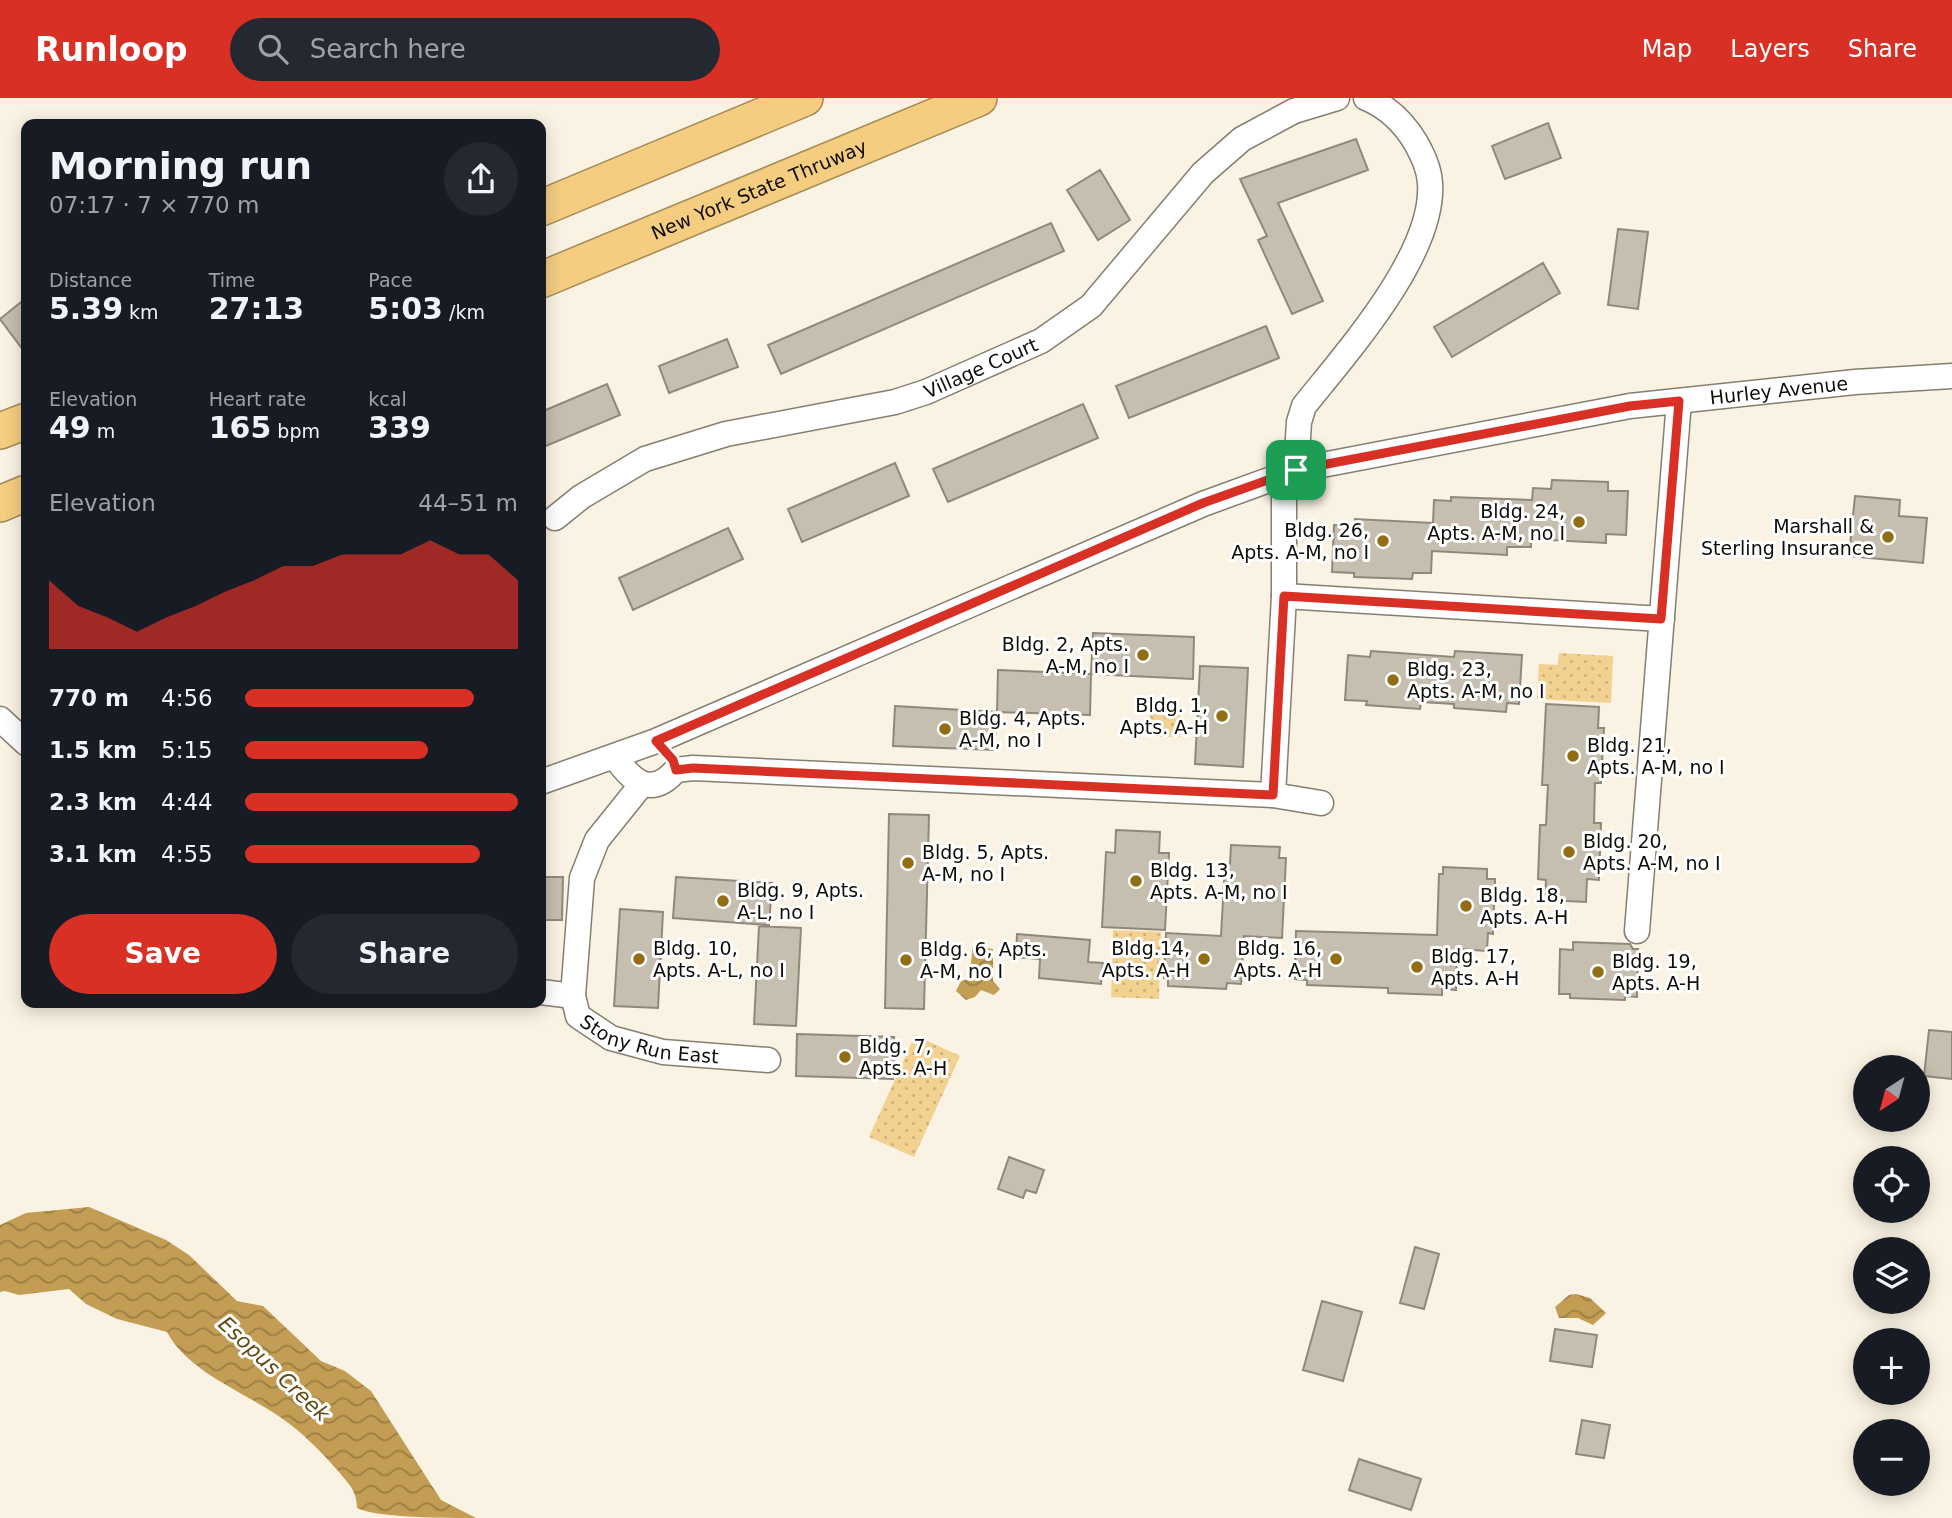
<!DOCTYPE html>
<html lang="en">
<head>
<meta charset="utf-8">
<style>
	body { margin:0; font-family:"DejaVu Sans",sans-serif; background:#242831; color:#f1f3f6; height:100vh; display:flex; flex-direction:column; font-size:26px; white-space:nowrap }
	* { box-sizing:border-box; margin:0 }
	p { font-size:23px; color:#9ea1a6 }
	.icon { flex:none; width:38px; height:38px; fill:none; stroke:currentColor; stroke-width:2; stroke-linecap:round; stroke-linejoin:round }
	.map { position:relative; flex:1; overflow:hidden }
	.drawer { position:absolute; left:21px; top:21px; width:525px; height:889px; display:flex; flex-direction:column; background:#171b24; border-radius:14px; box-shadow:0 4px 18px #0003 }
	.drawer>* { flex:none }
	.needle { width:46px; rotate:216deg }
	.tools { position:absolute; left:1853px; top:957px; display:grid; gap:14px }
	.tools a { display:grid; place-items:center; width:77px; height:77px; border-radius:50%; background:#171b24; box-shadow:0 4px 18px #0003; font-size:35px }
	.pin { position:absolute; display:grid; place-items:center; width:60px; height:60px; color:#fff; margin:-30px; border-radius:14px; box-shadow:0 4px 10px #0006 }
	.round { display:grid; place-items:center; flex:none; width:74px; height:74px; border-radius:37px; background:#242831 }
	.summary { display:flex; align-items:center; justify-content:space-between; height:119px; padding:0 28px }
	h1 { font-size:38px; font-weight:800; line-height:52px }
	.stats { display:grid; grid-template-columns:repeat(3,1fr); gap:10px; height:119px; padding:7px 28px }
	.stats div { display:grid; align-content:center }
	.stats b { font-size:30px; font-weight:800 }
	.stats small { font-size:19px; font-weight:400 }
	.stats p { font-size:19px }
	.chart { height:196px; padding:14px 28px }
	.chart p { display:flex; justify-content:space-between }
	.chart svg { width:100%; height:126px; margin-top:7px; fill:#d93025; opacity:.7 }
	.button { display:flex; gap:14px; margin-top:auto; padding:14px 28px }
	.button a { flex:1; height:80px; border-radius:42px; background:#d93025; color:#fff; font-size:28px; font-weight:800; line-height:80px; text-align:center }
	.button a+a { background:#242831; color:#f1f3f6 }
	ul { padding:0 28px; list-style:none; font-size:23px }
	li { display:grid; grid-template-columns:112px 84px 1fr; align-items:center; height:52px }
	li i { height:18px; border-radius:9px; background:#d93025 }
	header { display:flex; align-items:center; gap:42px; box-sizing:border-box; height:98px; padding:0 35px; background:#d93025; color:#fff }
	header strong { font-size:33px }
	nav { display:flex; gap:38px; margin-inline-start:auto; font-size:24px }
	.search { width:490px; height:63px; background:#242831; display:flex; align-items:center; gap:18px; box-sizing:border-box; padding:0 24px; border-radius:38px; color:#9ea1a6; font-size:26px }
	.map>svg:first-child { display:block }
	.park { fill:url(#park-dots) }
	.water { fill:url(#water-waves) }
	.building { fill:#c6beaf; stroke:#90897b; stroke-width:2 }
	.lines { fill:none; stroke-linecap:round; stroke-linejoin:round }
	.minor-casing { stroke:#867f71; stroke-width:27 }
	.highway-casing { stroke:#a48a56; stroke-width:38 }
	.minor { stroke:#fff; stroke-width:24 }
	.highway { stroke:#f5cd80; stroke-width:35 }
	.route-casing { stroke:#fff; stroke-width:14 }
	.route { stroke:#d93025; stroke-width:9 }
	.poi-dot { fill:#926d14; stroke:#fff; stroke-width:2.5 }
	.labels { text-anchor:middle; stroke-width:6; stroke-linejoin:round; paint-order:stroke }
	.street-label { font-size:19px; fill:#0f0d08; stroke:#fff }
	.poi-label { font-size:19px; fill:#0f0d08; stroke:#fff; text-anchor:start }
	.water-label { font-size:21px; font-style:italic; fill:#63490f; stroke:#fff }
</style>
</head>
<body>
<header>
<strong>Runloop</strong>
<div class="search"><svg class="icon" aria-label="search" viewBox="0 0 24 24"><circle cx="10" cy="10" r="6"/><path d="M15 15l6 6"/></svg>Search here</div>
<nav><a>Map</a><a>Layers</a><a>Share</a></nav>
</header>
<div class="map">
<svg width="1952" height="1420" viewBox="0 0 1952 1420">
	<defs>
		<pattern id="park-dots" width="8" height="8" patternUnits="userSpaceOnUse" patternTransform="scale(1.75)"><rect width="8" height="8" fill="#f3d190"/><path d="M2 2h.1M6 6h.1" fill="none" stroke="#cfb27b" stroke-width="1.8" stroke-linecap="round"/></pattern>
		<pattern id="water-waves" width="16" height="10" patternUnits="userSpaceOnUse" patternTransform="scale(1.75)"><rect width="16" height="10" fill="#c29d53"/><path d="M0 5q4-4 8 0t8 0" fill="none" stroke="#9c7e43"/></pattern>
	</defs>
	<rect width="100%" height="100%" fill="#faf2e2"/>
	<path class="park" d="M1559,555L1613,558L1611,605L1537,601L1539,566L1558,567Z
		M1149,613H1180V639H1149Z
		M1113,832L1161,834L1159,901L1111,899Z
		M915,937L960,958L914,1059L869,1039Z"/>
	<path class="water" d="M973,848L993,851V883L1000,891L994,897L981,892L975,899L966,902L956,893L961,883L969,881Z
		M89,1109L166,1142L189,1157L237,1203L263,1208L321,1263L345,1273L371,1293L441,1402L476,1420C448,1420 376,1420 357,1410C357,1393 349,1386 338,1373C320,1352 299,1331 274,1315C239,1292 187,1272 167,1234L117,1221L86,1206L69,1191L19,1197L5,1193L0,1194V1127L26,1115Z
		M1576,1196L1590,1200L1606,1215L1593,1227L1578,1220H1559L1555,1209L1569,1197Z"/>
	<path class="building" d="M1548,25L1561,60L1505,81L1492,48Z
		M1356,41L1368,72L1278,105L1323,203L1292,216L1258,142L1267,138L1240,81Z
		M1100,72L1130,122L1098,142L1067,92Z
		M1051,125L1064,153L781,276L768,247Z
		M1618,131L1648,134L1638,211L1608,207Z
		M1543,165L1560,195L1452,259L1434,229Z
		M26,200V256L0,221Z
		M1266,228L1279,260L1129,320L1116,288Z
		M727,241L738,269L669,295L659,268Z
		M607,286L620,317L541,350V314Z
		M1083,306L1098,340L948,404L933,371Z
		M895,365L909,398L802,444L788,411Z
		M1552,382L1608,384V393H1628L1626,437L1606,436V445L1531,441V449H1507V457L1432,453L1431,475H1413L1412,481L1354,479V475L1332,474L1334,427L1354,428L1355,421L1433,425L1434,402L1451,403V399L1532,402L1533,390L1551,391Z
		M1855,398L1900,402L1899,418L1927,420L1923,465L1849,458Z
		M728,430L743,461L633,512L619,480Z
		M1093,535L1194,539L1193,581L1091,576Z
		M1371,553L1454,559L1455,553L1522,557L1519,606L1507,605L1506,614L1454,610V606L1421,604L1420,611L1366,607L1367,603L1345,602L1348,557L1370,559Z
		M1200,568L1248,570L1243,669L1195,666Z
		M998,572L1091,576L1090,617L997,614Z
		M1546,606L1599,609L1598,630H1604L1601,685H1595L1594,725H1601L1599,782L1587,781L1586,804L1545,802L1546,782L1538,781L1540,727H1546L1547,705L1548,687H1542Z
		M895,608L997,614L994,652L893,648Z
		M889,716L929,717L924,911L885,910Z
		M1116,732L1160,734L1159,755H1169L1165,832L1102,829L1106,754L1115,755Z
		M1231,747L1280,749L1279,760H1286L1282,840L1244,838L1241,886L1227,885L1226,891L1168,888V881L1164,880L1166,835L1221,838L1225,766H1230Z
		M1443,769L1487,771V781H1495L1493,836L1488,835L1487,853L1457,851L1456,892L1442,891V897L1388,895V890L1307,887V882L1295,881L1296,833L1437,837L1439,776H1443Z
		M541,779H563L562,822H541Z
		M676,779L772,785L769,827L673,820Z
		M620,811L663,814L658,910L614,908Z
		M759,828L801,830L796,928L754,926Z
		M1017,836L1090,842L1088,864L1103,865L1101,886L1039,880L1040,861L1016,859Z
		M1573,844L1630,846L1633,851H1638L1637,899L1625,898V902L1570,900V896H1559L1560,851L1573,852Z
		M1929,932L1952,934V981L1924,978Z
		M797,936L894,939L893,981L796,978Z
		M1009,1059L1044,1072L1036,1095L1026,1092L1023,1100L998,1091Z
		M1415,1149L1439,1156L1424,1211L1400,1205Z
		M1322,1203L1362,1214L1343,1283L1303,1272Z
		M1555,1231L1597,1237L1592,1269L1550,1263Z
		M1582,1322L1610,1327L1604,1360L1576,1356Z
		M1359,1361L1421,1381L1411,1412L1349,1392Z"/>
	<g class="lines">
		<g class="minor-casing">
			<g id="minor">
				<path d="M1296,372L1299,324L1304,308C1347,254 1435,156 1430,85C1429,70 1423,58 1416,45C1404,25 1388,9 1366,0"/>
				<path id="s1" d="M555,420L581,399L645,361L726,336L895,304L926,294L1041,243L1091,208L1203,75L1242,41L1294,13L1337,0"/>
				<path d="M1284,498L1662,521"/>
				<path d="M0,621L26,645"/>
				<path d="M615,659C632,683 651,701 676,672L693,670L1273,697L1321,705"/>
				<path id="s2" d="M541,684L656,643L1203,406L1296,372L1630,308L1855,284L1952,278"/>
				<path id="s3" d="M642,686L597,742L582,780L573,898L578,918L611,940L663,954L768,962"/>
				<path d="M1273,697L1284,498V377"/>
				<path d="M1637,833L1679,303"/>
				<path d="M541,894L573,898"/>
			</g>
		</g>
		<g class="highway-casing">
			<g id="highway">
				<path d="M541,110L805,0"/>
				<path id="s4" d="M541,182L979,0"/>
				<path d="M0,333L26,323"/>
				<path d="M0,406L26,395"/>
			</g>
		</g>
		<use href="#minor" class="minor"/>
		<use href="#highway" class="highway"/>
	</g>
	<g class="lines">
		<g class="route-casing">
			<path id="route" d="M1679,303L1661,521L1284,498L1273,697L693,670L676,672L673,662L656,643L1203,405L1296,372L1630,308Z"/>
		</g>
		<use href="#route" class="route"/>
	</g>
	<g class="poi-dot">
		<circle cx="1579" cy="424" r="7"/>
		<circle cx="1888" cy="439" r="7"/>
		<circle cx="1383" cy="443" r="7"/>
		<circle cx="1143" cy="557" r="7"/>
		<circle cx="1393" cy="582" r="7"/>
		<circle cx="1222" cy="618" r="7"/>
		<circle cx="945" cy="631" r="7"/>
		<circle cx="1573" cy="658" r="7"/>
		<circle cx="1569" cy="754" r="7"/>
		<circle cx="908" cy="765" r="7"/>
		<circle cx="1136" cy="783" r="7"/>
		<circle cx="723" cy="803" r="7"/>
		<circle cx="1466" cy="808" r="7"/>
		<circle cx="639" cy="861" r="7"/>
		<circle cx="1204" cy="861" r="7"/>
		<circle cx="1336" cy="861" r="7"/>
		<circle cx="906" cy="862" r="7"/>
		<circle cx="1417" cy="869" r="7"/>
		<circle cx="1598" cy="874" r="7"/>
		<circle cx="845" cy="959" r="7"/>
	</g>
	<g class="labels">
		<g class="street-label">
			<text dy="7" stroke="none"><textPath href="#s4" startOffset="236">New York State Thruway</textPath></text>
			<text dy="7" stroke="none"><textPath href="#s1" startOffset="457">Village Court</textPath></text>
			<text dy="7" stroke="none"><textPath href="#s2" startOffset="1307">Hurley Avenue</textPath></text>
			<text dy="7" stroke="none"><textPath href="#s3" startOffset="329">Stony Run East</textPath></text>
		</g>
		<g class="poi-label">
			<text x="1565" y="420" text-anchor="end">Bldg. 24,<tspan x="1565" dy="22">Apts. A-M, no I</tspan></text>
			<text x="1874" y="435" text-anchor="end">Marshall &amp;<tspan x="1874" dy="22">Sterling Insurance</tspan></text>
			<text x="1369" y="439" text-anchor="end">Bldg. 26,<tspan x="1369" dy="22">Apts. A-M, no I</tspan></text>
			<text x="1129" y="553" text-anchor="end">Bldg. 2, Apts.<tspan x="1129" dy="22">A-M, no I</tspan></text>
			<text x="1407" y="578">Bldg. 23,<tspan x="1407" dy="22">Apts. A-M, no I</tspan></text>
			<text x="1208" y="614" text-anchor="end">Bldg. 1,<tspan x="1208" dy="22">Apts. A-H</tspan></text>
			<text x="959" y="627">Bldg. 4, Apts.<tspan x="959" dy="22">A-M, no I</tspan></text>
			<text x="1587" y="654">Bldg. 21,<tspan x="1587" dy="22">Apts. A-M, no I</tspan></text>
			<text x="1583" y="750">Bldg. 20,<tspan x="1583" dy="22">Apts. A-M, no I</tspan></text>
			<text x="922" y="761">Bldg. 5, Apts.<tspan x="922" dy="22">A-M, no I</tspan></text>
			<text x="1150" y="779">Bldg. 13,<tspan x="1150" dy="22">Apts. A-M, no I</tspan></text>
			<text x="737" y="799">Bldg. 9, Apts.<tspan x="737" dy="22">A-L, no I</tspan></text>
			<text x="1480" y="804">Bldg. 18,<tspan x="1480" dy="22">Apts. A-H</tspan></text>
			<text x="653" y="857">Bldg. 10,<tspan x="653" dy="22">Apts. A-L, no I</tspan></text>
			<text x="1190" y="857" text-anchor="end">Bldg.14,<tspan x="1190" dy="22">Apts. A-H</tspan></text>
			<text x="1322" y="857" text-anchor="end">Bldg. 16,<tspan x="1322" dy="22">Apts. A-H</tspan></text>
			<text x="920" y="858">Bldg. 6, Apts.<tspan x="920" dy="22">A-M, no I</tspan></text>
			<text x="1431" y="865">Bldg. 17,<tspan x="1431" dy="22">Apts. A-H</tspan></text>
			<text x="1612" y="870">Bldg. 19,<tspan x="1612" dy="22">Apts. A-H</tspan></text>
			<text x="859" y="955">Bldg. 7,<tspan x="859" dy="22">Apts. A-H</tspan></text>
		</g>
		<g class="water-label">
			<text transform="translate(274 1271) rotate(43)" y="7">Esopus Creek</text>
		</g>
	</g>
</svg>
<div class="tools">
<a><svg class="needle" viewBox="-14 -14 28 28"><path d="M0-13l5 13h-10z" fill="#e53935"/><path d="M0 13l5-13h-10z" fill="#9ea1a6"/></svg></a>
<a><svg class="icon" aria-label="locate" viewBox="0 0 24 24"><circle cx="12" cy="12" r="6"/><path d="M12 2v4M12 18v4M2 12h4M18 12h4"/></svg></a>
<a><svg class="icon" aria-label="layers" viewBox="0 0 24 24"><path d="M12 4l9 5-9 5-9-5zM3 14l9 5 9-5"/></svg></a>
<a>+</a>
<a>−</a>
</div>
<div class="pin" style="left:1296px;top:372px;background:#1e9e55"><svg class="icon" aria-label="arrive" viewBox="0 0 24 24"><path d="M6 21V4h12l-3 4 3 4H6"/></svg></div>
<section class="drawer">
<div class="summary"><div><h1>Morning run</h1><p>07:17 · 7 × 770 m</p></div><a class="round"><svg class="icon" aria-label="share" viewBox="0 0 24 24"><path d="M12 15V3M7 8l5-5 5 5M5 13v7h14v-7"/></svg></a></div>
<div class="stats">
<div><p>Distance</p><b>5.39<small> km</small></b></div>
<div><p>Time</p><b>27:13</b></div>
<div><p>Pace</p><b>5:03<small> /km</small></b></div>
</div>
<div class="stats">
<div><p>Elevation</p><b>49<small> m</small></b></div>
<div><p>Heart rate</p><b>165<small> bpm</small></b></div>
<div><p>kcal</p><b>339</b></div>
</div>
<div class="chart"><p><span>Elevation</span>44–51 m</p>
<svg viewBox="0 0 160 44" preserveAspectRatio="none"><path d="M0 44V20L10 29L20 33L30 38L40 33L50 29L60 24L70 20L80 15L90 15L100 11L110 11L120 11L130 6L140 11L150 11L160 20V44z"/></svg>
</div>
<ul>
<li><b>770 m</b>4:56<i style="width:84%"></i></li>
<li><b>1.5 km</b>5:15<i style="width:67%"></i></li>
<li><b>2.3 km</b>4:44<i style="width:100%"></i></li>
<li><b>3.1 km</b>4:55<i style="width:86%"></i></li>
</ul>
<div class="button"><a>Save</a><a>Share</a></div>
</section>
</div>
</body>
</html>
